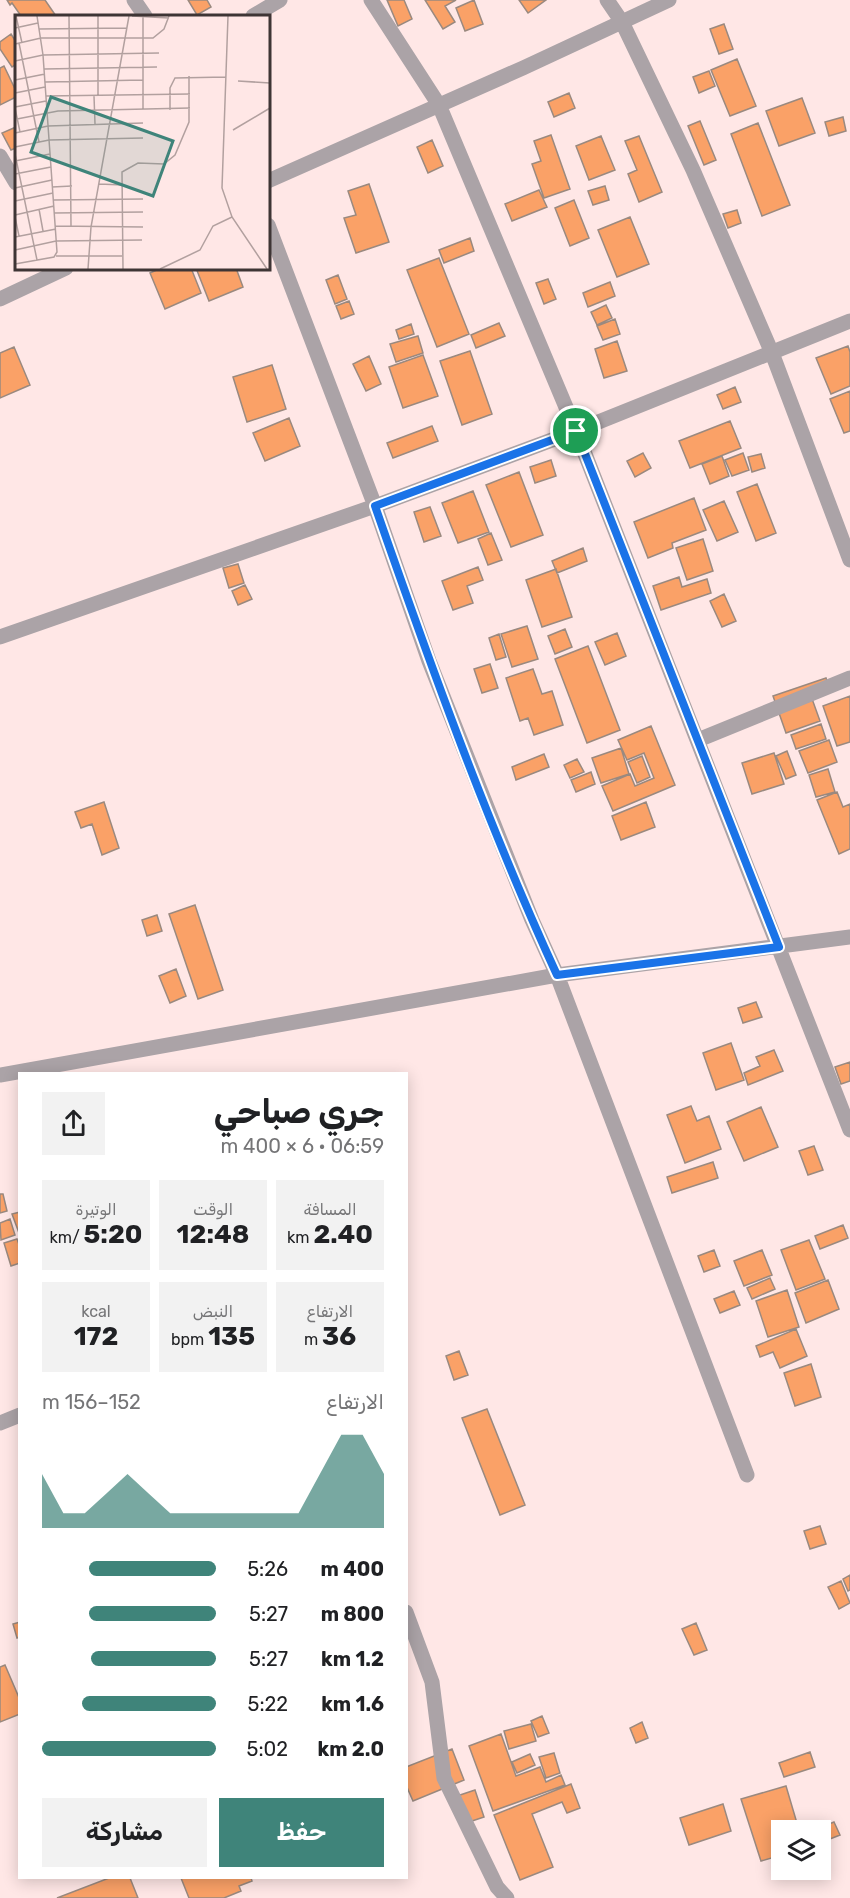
<!DOCTYPE html>
<html lang="ar">
<head>
<meta charset="utf-8">
<style>
	body { margin:0; font-family:Rubik,Cairo,sans-serif; background:#f2f2f2; color:#202124; direction:rtl; height:100vh; display:flex; flex-direction:column; font-size:22px; white-space:nowrap }
	* { box-sizing:border-box; margin:0 }
	p { font-size:20px; color:#757577 }
	.icon { flex:none; width:33px; height:33px; fill:none; stroke:currentColor; stroke-width:2; stroke-linecap:round; stroke-linejoin:round }
	.map { position:relative; flex:1; overflow:hidden; direction:ltr }
	.panel { position:absolute; left:18px; top:1072px; width:390px; height:807px; display:flex; flex-direction:column; background:#fff; border-radius:0px; box-shadow:0 3px 15px #0003; direction:rtl }
	.panel>* { flex:none }
	.fabs { position:absolute; left:771px; top:1820px; display:grid; gap:12px }
	.fabs a { display:grid; place-items:center; width:60px; height:60px; border-radius:0px; background:#fff; box-shadow:0 3px 15px #0003; font-size:30px }
	.pin { position:absolute; display:grid; place-items:center; width:51px; height:51px; color:#fff; margin:-26px; border:3px solid #fff; border-radius:50%; box-shadow:0 2px 6px #0007 }
	.round { display:grid; place-items:center; flex:none; width:63px; height:63px; border-radius:0px; background:#f2f2f2 }
	.summary { display:flex; align-items:center; justify-content:space-between; height:102px; padding:0 24px }
	h1 { font-size:33px; font-weight:700; line-height:45px }
	.figures { display:grid; grid-template-columns:repeat(3,1fr); gap:9px; height:102px; padding:6px 24px }
	.figures div { display:grid; align-content:center; border-radius:0px; background:#f2f2f2; text-align:center }
	.figures b { font-size:26px; font-weight:700 }
	.figures small { font-size:16px; font-weight:400 }
	.figures p { font-size:16px }
	.chart { height:168px; padding:12px 24px }
	.chart p { display:flex; justify-content:space-between }
	.chart svg { width:100%; height:108px; margin-top:6px; fill:#3f847a; opacity:.7 }
	.button { display:flex; gap:12px; margin-top:auto; padding:12px 24px }
	.button a { flex:1; height:69px; border-radius:0px; background:#3f847a; color:#fff; font-size:24px; font-weight:700; line-height:69px; text-align:center }
	.button a+a { background:#f2f2f2; color:#202124 }
	ul { padding:0 24px; list-style:none; font-size:20px }
	li { display:grid; grid-template-columns:96px 72px 1fr; align-items:center; height:45px }
	li i { height:15px; border-radius:8px; background:#3f847a }
	.map>svg:first-child { display:block }
	.building { fill:#faa167; stroke:#9a897f; stroke-width:1.5 }
	.lines { fill:none; stroke-linecap:round; stroke-linejoin:round }
	.minor { stroke:#aba3a7; stroke-width:15 }
	.route-casing { stroke:#fff; stroke-width:12 }
	.route { stroke:#1a73e8; stroke-width:8 }
	.inset-road { fill:none; stroke:#b2a09f; stroke-width:1.5 }
	.view { fill:#3f847a; fill-opacity:0.15; stroke:#3f847a; stroke-width:3 }
	.inset-edge { fill:none; stroke:#3e3535; stroke-width:3 }
</style>
</head>
<body>
<div class="map">
<svg width="850" height="1898" viewBox="0 0 850 1898">
	<rect width="100%" height="100%" fill="#ffe7e6"/>
	<path class="building" d="M7,0H45L56,16H21L12,3L10,5Z
		M188,0H207L211,7L197,15Z
		M387,0H404L412,19L398,26Z
		M425,0H456L445,6L455,22L443,29Z
		M474,0L483,24L465,31L456,8Z
		M519,0H546L528,13Z
		M724,24L733,49L719,54L710,29Z
		M11,34L16,42V64L12,67L0,49V42Z
		M737,59L756,106L730,116L711,70Z
		M4,66L16,91V97L0,105V68Z
		M709,71L715,86L699,93L693,77Z
		M569,93L575,108L554,117L548,102Z
		M802,98L815,133L779,146L766,111Z
		M843,117L846,131L829,136L825,122Z
		M700,121L716,160L704,165L688,126Z
		M758,123L790,205L762,216L731,134Z
		M16,127V148L11,150L2,133Z
		M551,135L570,189L544,198L532,164L541,161L534,141Z
		M601,136L615,170L589,180L576,146Z
		M639,136L662,192L639,202L628,174L637,170L625,141Z
		M432,140L443,166L428,173L417,147Z
		M369,184L389,242L356,253L344,218L356,215L348,191Z
		M605,186L609,200L593,205L588,191Z
		M539,190L547,207L512,221L505,204Z
		M574,200L589,238L570,246L555,208Z
		M737,210L741,223L728,228L723,214Z
		M630,217L649,264L617,277L598,230Z
		M470,238L474,251L444,263L439,250Z
		M439,258L469,334L437,347L407,270Z
		M161,268H191L201,293L165,309L150,273Z
		M196,268H236L243,287L209,301Z
		M338,275L347,299L335,304L326,280Z
		M548,279L556,299L544,304L536,283Z
		M610,282L615,296L588,307L583,293Z
		M349,301L354,314L341,319L336,306Z
		M606,305L612,318L597,325L591,312Z
		M615,319L620,334L603,340L597,326Z
		M499,323L505,336L476,348L471,335Z
		M411,324L414,334L399,339L396,330Z
		M418,336L423,353L396,362L390,344Z
		M617,341L627,371L604,378L595,349Z
		M848,346L850,352V386L831,394L816,358Z
		M14,347L30,385L0,398V353Z
		M470,351L492,414L462,425L440,361Z
		M423,355L438,396L403,408L389,367Z
		M369,356L381,384L366,391L353,364Z
		M272,365L286,409L247,422L233,377Z
		M735,387L741,402L723,409L717,395Z
		M850,391V431L844,433L830,399Z
		M289,418L300,446L265,461L253,433Z
		M730,421L741,448L690,468L679,441Z
		M432,426L438,441L393,458L387,443Z
		M643,453L651,468L635,477L627,461Z
		M743,453L749,470L732,476L725,460Z
		M761,454L765,468L752,472L748,457Z
		M722,456L729,476L710,484L702,464Z
		M551,460L556,476L535,483L530,467Z
		M519,472L543,535L511,547L486,485Z
		M757,484L776,533L756,541L737,492Z
		M473,491L489,532L458,543L442,503Z
		M694,498L706,530L672,543L673,548L648,558L634,522Z
		M724,501L738,532L717,541L703,510Z
		M430,507L441,536L424,542L414,512Z
		M491,533L502,560L488,565L478,539Z
		M703,539L713,571L687,580L676,548Z
		M583,548L587,561L557,573L552,561Z
		M238,564L244,583L229,588L223,568Z
		M478,567L483,580L467,586L473,603L453,610L442,581Z
		M556,569L572,617L542,627L526,580Z
		M679,577L682,587L707,579L711,593L661,610L653,586Z
		M245,585L252,599L238,605L232,591Z
		M724,594L736,621L722,627L710,601Z
		M527,626L538,659L512,667L501,634Z
		M565,629L572,647L555,654L548,636Z
		M617,633L626,656L605,665L595,642Z
		M499,634L506,657L496,660L489,638Z
		M588,646L620,730L587,743L555,659Z
		M490,664L498,688L482,693L474,669Z
		M533,669L542,694L552,691L563,725L534,735L528,718L520,721L506,678Z
		M826,678L830,690L811,696L820,721L786,733L773,696Z
		M850,696V742L837,746L823,706Z
		M821,724L826,739L796,749L791,735Z
		M651,726L675,785L613,811L602,786L630,774L635,786L654,778L644,753L627,760L618,740Z
		M829,740L837,762L808,773L799,751Z
		M621,748L629,774L601,783L592,758Z
		M787,751L796,775L786,779L776,756Z
		M774,753L784,784L752,794L742,763Z
		M544,754L549,767L516,780L512,767Z
		M642,756L650,777L637,783L628,762Z
		M577,759L584,772L570,778L564,765Z
		M828,769L835,792L816,797L809,775Z
		M591,772L595,784L576,792L571,780Z
		M837,792L843,807L850,804V849L839,854L817,800Z
		M104,802L119,848L102,855L92,824L81,828L75,812Z
		M646,802L655,827L621,840L612,816Z
		M195,905L223,990L198,999L169,914Z
		M157,915L162,931L147,936L142,920Z
		M176,969L186,996L170,1003L159,976Z
		M756,1002L762,1017L743,1023L738,1008Z
		M731,1043L744,1080L716,1090L703,1053Z
		M774,1050L783,1071L748,1085L744,1073L760,1066L756,1057Z
		M850,1062V1081L841,1084L835,1067Z
		M691,1106L697,1121L709,1116L721,1149L685,1163L667,1115Z
		M761,1107L778,1147L744,1161L727,1122Z
		M814,1146L823,1170L808,1175L799,1151Z
		M713,1162L718,1178L672,1193L667,1177Z
		M0,1194H3L7,1211L0,1213Z
		M20,1212V1233H19L12,1214Z
		M10,1219L15,1235L1,1240L0,1223Z
		M843,1225L848,1238L820,1249L815,1236Z
		M17,1239L20,1247V1263L11,1266L4,1243Z
		M809,1240L825,1279L796,1290L781,1250Z
		M714,1250L720,1266L704,1272L698,1256Z
		M762,1250L772,1275L744,1286L734,1261Z
		M770,1278L775,1289L752,1299L747,1288Z
		M828,1280L839,1309L806,1323L795,1293Z
		M787,1290L799,1327L768,1337L756,1301Z
		M734,1291L740,1305L720,1313L714,1299Z
		M796,1329L807,1356L780,1368L773,1352L760,1357L756,1346Z
		M459,1351L468,1375L454,1380L446,1356Z
		M811,1364L821,1397L795,1406L784,1373Z
		M487,1409L525,1505L500,1515L462,1418Z
		M820,1526L826,1544L810,1549L804,1531Z
		M850,1575V1590L848,1591L843,1579Z
		M841,1581L850,1603L839,1609L828,1587Z
		M20,1622V1637L17,1638L13,1624Z
		M696,1623L707,1650L694,1655L682,1629Z
		M5,1665L20,1700V1714L0,1722V1667Z
		M542,1716L549,1733L538,1737L531,1721Z
		M642,1722L648,1738L636,1743L630,1728Z
		M531,1724L536,1741L509,1749L504,1731Z
		M501,1734L516,1776L540,1767L546,1782L561,1775L565,1785L493,1811L469,1746Z
		M452,1749L464,1780L413,1801L406,1785V1767Z
		M810,1752L815,1767L784,1777L779,1763Z
		M554,1753L560,1773L546,1778L539,1757Z
		M530,1754L535,1765L517,1773L512,1762Z
		M571,1784L580,1808L567,1813L562,1802L532,1814L553,1867L520,1880L494,1815Z
		M786,1786L799,1830H782V1855L761,1861L741,1799Z
		M475,1790L484,1817L460,1825L451,1798Z
		M723,1804L731,1831L689,1845L680,1818Z
		M834,1822L840,1835L820,1843V1830H814Z
		M109,1878H130L138,1898H57Z
		M181,1878H251L252,1881L239,1886L241,1891L224,1898H189Z"/>
	<g class="lines">
		<path class="minor" d="M134,0L145,16
			M371,0L439,105L576,431L850,1130
			M607,0L622,22L693,170L772,353L850,560
			M253,16L280,0
			M0,156L16,183
			M268,181L523,68L669,0
			M268,225L375,506L429,661L532,920L557,975L747,1475
			M0,299L66,268
			M0,637L375,506L576,431L850,321
			M698,740L850,678
			M0,1075L557,975L850,937
			M0,1423L20,1415
			M406,1612L432,1682L444,1778L497,1887L507,1898"/>
	</g>
	<g class="lines">
		<g class="route-casing">
			<path id="route" d="M576,431L779,947L557,975C487,823 430,664 375,506Z"/>
		</g>
		<use href="#route" class="route"/>
	</g>
	<g transform="translate(15 15)">
		<rect width="255" height="255" fill="#ffe7e6"/>
		<path class="inset-road" d="M1,1L7,28M54,1L56,211M83,1V81M117,1L154,3M213,1L207,173L217,202L252,254M0,13L23,8M24,14L112,13M4,28L24,127M0,29L26,23H138L149,14L154,1M0,46L28,40L144,38M29,54L142,52M0,65L30,59M223,66L255,68M30,67L128,65M0,78L30,72M31,81L175,79M79,81L80,109M0,92L31,86M0,93L5,117M128,95V1M155,95V73L160,63L211,62M2,104L43,96L175,93M218,115L255,93M0,118L33,111L128,108M0,132L34,125L128,123M0,139L22,245M0,146L35,139M0,159L36,152M84,169L108,170M37,172L57,171M0,173L37,165M38,185L128,184M0,186L38,178M24,194L28,216M39,198L128,197M0,200L39,191M0,202L4,221M40,211L128,212M0,222L41,214M0,235L41,226L127,225M41,241H107M0,249L39,242L42,237L28,40L22,1M73,254L76,212L114,1M108,254L107,157L123,148L149,149L160,140L174,107V61M145,254L185,235L198,211L217,202"/>
		<path class="view" d="M36,82L158,126L138,181L16,137Z"/>
		<rect width="255" height="255" class="inset-edge"/>
	</g>
</svg>
<div class="fabs">
<a><svg class="icon" aria-label="layers" viewBox="0 0 24 24"><path d="M12 4l9 5-9 5-9-5zM3 14l9 5 9-5"/></svg></a>
</div>
<div class="pin" style="left:576px;top:431px;background:#1e9e55"><svg class="icon" aria-label="arrive" viewBox="0 0 24 24"><path d="M6 21V4h12l-3 4 3 4H6"/></svg></div>
<section class="panel">
<div class="summary"><div><h1>جري صباحي</h1><p>06:59 · 6 × 400 m</p></div><a class="round"><svg class="icon" aria-label="share" viewBox="0 0 24 24"><path d="M12 15V3M7 8l5-5 5 5M5 13v7h14v-7"/></svg></a></div>
<div class="figures">
<div><p>المسافة</p><b>2.40<small> km</small></b></div>
<div><p>الوقت</p><b>12:48</b></div>
<div><p>الوتيرة</p><b>5:20<small> /km</small></b></div>
</div>
<div class="figures">
<div><p>الارتفاع</p><b>36<small> m</small></b></div>
<div><p>النبض</p><b>135<small> bpm</small></b></div>
<div><p>kcal</p><b>172</b></div>
</div>
<div class="chart"><p><span>الارتفاع</span>152–156 m</p>
<svg viewBox="0 0 160 44" preserveAspectRatio="none"><path d="M0 44V22L10 38L20 38L30 30L40 22L50 30L60 38L70 38L80 38L90 38L100 38L110 38L120 38L130 22L140 6L150 6L160 22V44z"/></svg>
</div>
<ul>
<li><b>400 m</b>5:26<i style="width:73%"></i></li>
<li><b>800 m</b>5:27<i style="width:73%"></i></li>
<li><b>1.2 km</b>5:27<i style="width:72%"></i></li>
<li><b>1.6 km</b>5:22<i style="width:77%"></i></li>
<li><b>2.0 km</b>5:02<i style="width:100%"></i></li>
</ul>
<div class="button"><a>حفظ</a><a>مشاركة</a></div>
</section>
</div>
</body>
</html>
